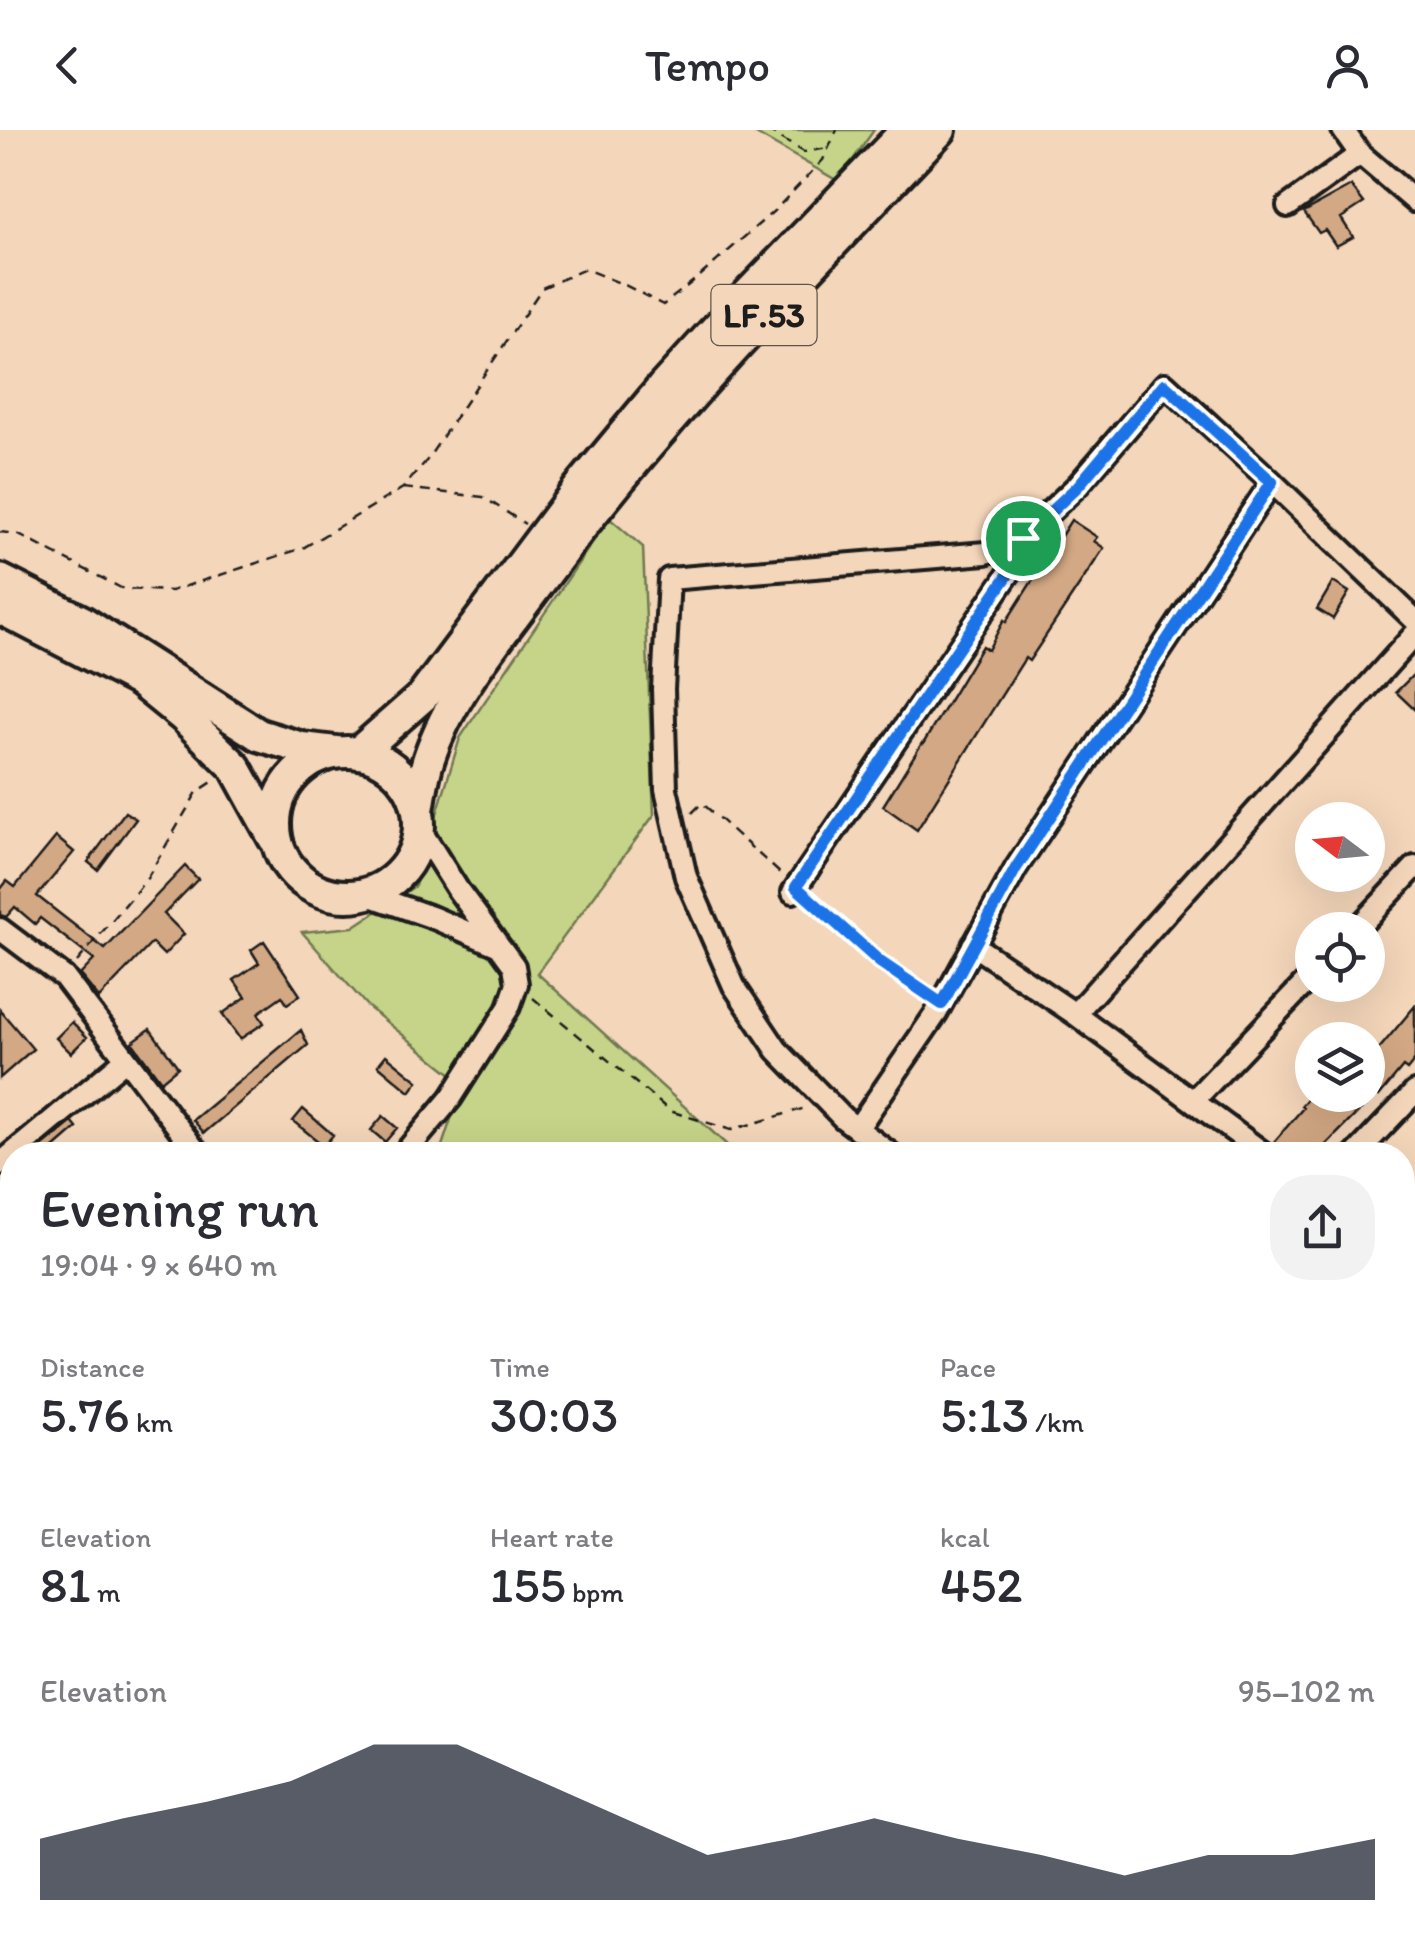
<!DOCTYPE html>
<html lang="en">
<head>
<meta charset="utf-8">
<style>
	body { margin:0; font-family:Itim,sans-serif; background:#f2f2f3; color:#2b2b33; height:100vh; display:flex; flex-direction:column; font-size:38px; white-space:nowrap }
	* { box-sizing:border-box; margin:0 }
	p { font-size:32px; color:#7c7c81 }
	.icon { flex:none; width:55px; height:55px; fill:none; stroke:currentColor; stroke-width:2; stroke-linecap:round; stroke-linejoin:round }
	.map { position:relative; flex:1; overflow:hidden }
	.details { position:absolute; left:0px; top:1012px; width:1415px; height:812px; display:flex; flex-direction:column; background:#fff; border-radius:40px 40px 0 0; box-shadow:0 10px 40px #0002 }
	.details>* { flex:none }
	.needle { width:65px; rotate:286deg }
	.controls { position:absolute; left:1295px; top:672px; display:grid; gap:20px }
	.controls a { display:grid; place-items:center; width:90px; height:90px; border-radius:50%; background:#fff; box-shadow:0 10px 40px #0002; font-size:50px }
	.pin { position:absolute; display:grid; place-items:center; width:85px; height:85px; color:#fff; margin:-42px; border:5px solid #fff; border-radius:50%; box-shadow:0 2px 10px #0007 }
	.round { display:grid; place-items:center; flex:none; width:105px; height:105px; border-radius:40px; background:#f2f2f3 }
	.headline { display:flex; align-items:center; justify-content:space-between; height:170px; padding:0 40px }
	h1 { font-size:55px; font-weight:600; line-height:75px }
	.figures { display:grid; grid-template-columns:repeat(3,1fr); gap:15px; height:170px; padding:10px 40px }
	.figures div { display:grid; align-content:center }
	.figures b { font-size:50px; font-weight:600 }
	.figures small { font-size:28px; font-weight:400 }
	.figures p { font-size:28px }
	.chart { height:280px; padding:20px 40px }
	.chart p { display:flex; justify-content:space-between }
	.chart svg { width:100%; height:180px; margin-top:10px; fill:#111827; opacity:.7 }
	header { display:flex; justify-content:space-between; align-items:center; height:130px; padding:0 40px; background:#fff; font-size:45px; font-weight:600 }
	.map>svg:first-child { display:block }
	.green { fill:#c5d488; stroke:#707852; stroke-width:2.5 }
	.building { fill:#d3a884; stroke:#1c1c1c; stroke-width:2.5 }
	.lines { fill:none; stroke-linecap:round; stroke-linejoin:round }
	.minor-casing { stroke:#1c1c1c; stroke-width:28 }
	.highway-casing { stroke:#1c1c1c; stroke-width:38 }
	.path { stroke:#1c1c1c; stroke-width:2.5; stroke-dasharray:10 8; stroke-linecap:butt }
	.minor { stroke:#f4d6ba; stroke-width:20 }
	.highway { stroke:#f4d6ba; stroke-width:30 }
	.route-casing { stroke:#fff; stroke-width:20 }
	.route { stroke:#1a73e8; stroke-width:12 }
	.labels { text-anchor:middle; stroke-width:10; stroke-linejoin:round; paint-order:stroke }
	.shield { fill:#f4d6ba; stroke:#5d544b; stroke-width:2.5 }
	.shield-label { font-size:35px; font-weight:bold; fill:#1c1c1c }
</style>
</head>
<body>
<header><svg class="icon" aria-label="back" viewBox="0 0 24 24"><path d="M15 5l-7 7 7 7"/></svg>Tempo<svg class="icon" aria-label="person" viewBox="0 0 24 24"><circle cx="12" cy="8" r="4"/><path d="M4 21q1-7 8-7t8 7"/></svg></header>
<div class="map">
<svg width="1415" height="1823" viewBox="0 0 1415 1823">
	<rect width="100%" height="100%" fill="#f4d6ba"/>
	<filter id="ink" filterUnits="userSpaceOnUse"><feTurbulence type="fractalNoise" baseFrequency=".01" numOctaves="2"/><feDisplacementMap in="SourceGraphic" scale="20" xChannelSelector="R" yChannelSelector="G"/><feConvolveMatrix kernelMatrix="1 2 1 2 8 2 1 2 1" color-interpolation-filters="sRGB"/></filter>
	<g filter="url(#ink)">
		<path class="green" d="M749,0H874L838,51Z
			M609,388L643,417L654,685L537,843L738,1025H439L463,953L368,877L302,802L353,797L415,756L460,608Z"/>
		<path class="building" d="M1351,56L1364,73L1341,88L1353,107L1336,116L1325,100L1319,103L1304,82Z
			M1071,390L1097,407L1094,411L1104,418L1029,531L1025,528L917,700L883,676L922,613L923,614L982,516L988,520L1004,490L1006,492Z
			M1333,452L1349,462L1333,489L1317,479Z
			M1415,543V580L1396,562Z
			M125,682L136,689L98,740L88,732Z
			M56,707L74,722L37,766L105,819L185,736L198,749L164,784L184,804L164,825L152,813L99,868L80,845L94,830L40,788L35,794L15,777L6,787L0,785V760L7,751L15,757Z
			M264,811L300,865L287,874L282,866L258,883L264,893L240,909L222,884L246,867L234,850L259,833L251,820Z
			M1415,876V930L1407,940L1403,937L1379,966L1376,964L1316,1025H1280L1278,1019L1273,1013L1303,978L1301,976L1311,964L1319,972L1325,965H1368V932Z
			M0,880L33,919L0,948Z
			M72,892L87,907L71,923L56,908Z
			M150,899L178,937L161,951L132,912Z
			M301,900L308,915L204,1003L193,990Z
			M386,925L418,951L410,962L378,935Z
			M303,979L333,1005L324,1016L293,991Z
			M383,986L397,998L385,1012L371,1000Z
			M72,992L77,998L46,1025H32Z"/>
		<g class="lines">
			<g class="minor-casing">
				<path id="minor" d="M1343,0L1360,24L1415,71
					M1288,76L1360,24
					M793,762L1014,436L1023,407
					M366,764L434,788L497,815
					M0,799L64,847L199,1025
					M1356,800L1415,737
					M973,815L1075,884L1266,1025
					M1075,884L1415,504
					M1193,971L1312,846
					M857,999L937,882L1016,738L1272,352
					M403,1025L451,968L509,877L517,854L514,836L458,760L419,698
					M892,1025L843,988L777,920L734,856L686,747L666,659L663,559L669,449L986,423L1023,407L1078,355L1165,254L1272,352L1415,490
					M1355,1025L1415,962
					M0,1034L125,930
					M1402,1133L1415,1143
					M1402,1397L1415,1381
					M912,1823L919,1812"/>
			</g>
			<g class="highway-casing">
				<path id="highway" d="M0,450L83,492L259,605L302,618L336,622
					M0,478L140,551L183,586L235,637L274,708
					M275 694a72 72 0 1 1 144 0a72 72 0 1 1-144 0Z
					M358,623L423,566L579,358L662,258L738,175L907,0
					M418,680C421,663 423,645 429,628C451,562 501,505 542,449C661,287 802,146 940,0"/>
			</g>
			<path class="path" d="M766,0L804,22L828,18
				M403,358L483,367L525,394
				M0,402L17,404L123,459L171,461L303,418L403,358L427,330L542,158L585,139L625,155L663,175L701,145L775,80L823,30L837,0
				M692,683L702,673L782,745
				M810,769L879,833L927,865
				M77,832L146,750L197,662L217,649
				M533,868L670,981L731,1000L809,977"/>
			<use href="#minor" class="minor"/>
			<use href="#highway" class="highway"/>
		</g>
	</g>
	<g class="lines" filter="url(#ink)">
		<g class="route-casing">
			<path id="route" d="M1164,254L1272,352L1016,738L942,874L880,832L796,757L1014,436L1023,408L1078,356Z"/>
		</g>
		<use href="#route" class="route"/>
	</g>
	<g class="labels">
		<rect class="shield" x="711.5" y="155" width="105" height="60" rx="8"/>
		<g class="shield-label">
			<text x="764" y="197">LF.53</text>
		</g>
	</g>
</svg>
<div class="controls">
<a><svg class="needle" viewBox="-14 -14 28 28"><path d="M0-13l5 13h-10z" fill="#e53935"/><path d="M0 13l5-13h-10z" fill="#7c7c81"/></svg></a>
<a><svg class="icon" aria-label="locate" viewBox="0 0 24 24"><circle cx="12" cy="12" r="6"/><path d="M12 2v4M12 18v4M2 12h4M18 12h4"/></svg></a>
<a><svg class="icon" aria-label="layers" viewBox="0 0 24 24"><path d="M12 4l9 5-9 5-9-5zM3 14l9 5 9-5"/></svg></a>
</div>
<div class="pin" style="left:1023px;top:408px;background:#1e9e55"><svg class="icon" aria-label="arrive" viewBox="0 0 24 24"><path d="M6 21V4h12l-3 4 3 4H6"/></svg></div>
<section class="details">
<div class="headline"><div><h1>Evening run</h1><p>19:04 · 9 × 640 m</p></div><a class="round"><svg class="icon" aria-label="share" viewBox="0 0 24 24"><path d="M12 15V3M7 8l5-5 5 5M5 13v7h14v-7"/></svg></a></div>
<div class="figures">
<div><p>Distance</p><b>5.76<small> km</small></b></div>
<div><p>Time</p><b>30:03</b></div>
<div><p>Pace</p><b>5:13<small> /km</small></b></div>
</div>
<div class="figures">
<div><p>Elevation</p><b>81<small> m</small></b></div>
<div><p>Heart rate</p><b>155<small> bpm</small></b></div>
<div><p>kcal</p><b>452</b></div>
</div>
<div class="chart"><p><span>Elevation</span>95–102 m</p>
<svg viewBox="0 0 160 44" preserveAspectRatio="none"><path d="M0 44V29L10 24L20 20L30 15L40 6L50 6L60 15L70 24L80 33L90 29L100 24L110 29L120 33L130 38L140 33L150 33L160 29V44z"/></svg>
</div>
</section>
</div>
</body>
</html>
